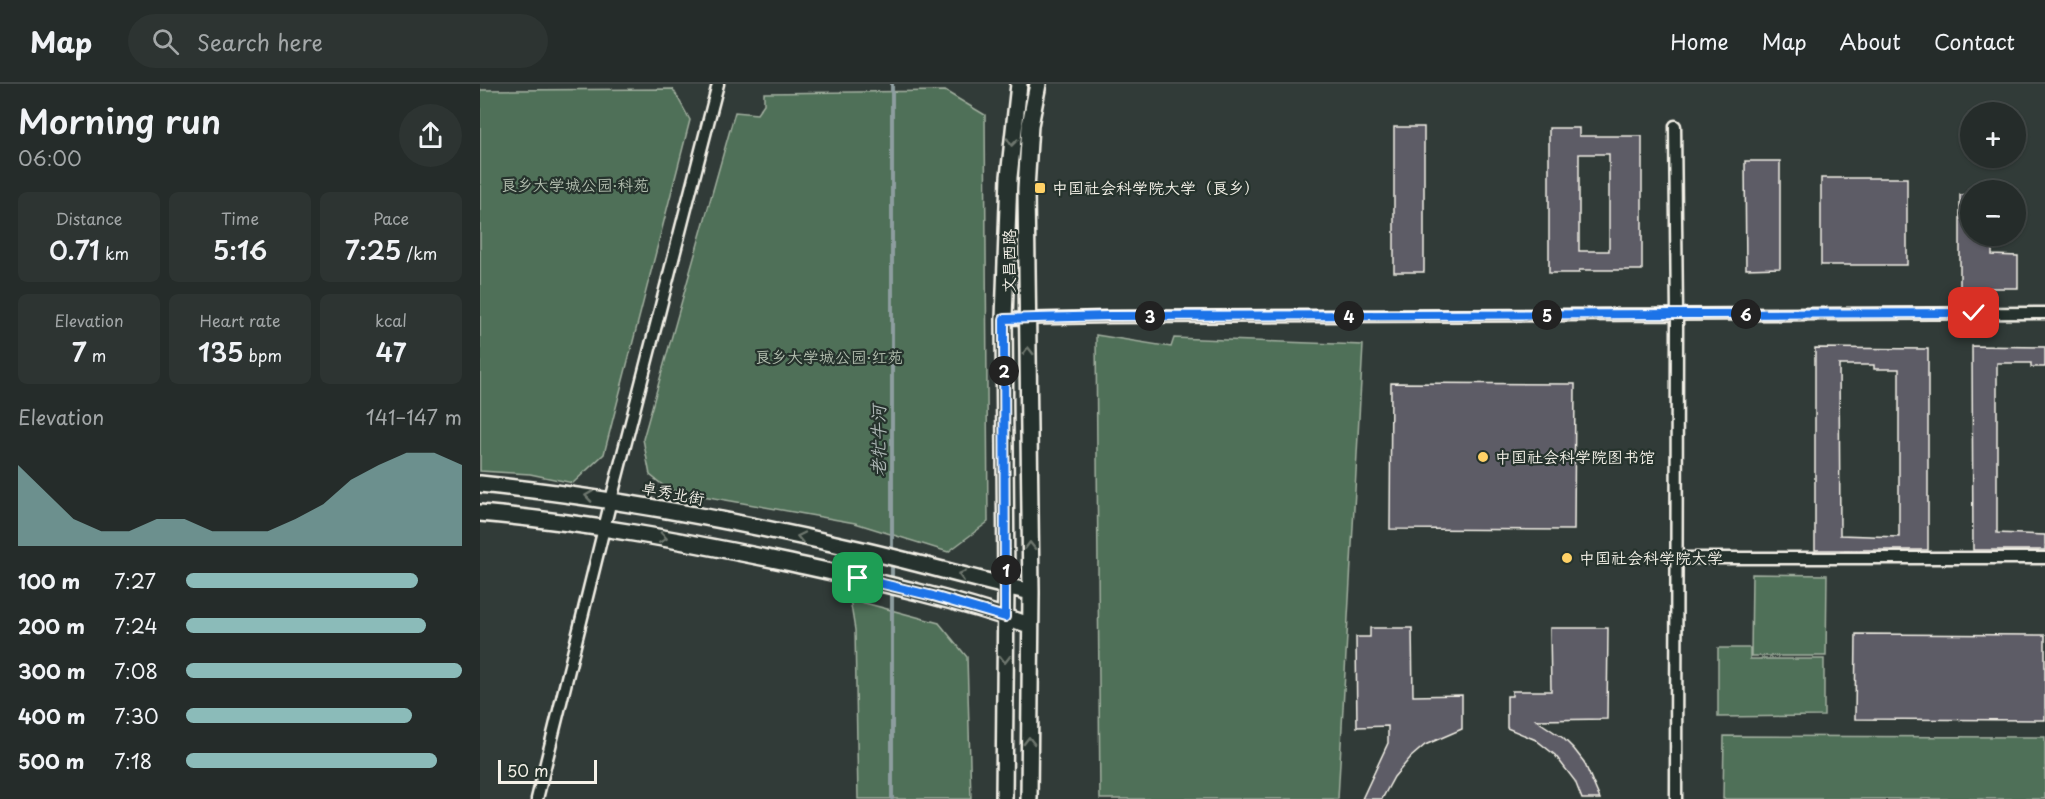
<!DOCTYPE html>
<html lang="en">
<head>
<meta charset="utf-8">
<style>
	body { margin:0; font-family:"Playpen Sans","LXGW WenKai TC",sans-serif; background:#2d3432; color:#f1f3f6; height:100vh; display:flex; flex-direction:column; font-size:22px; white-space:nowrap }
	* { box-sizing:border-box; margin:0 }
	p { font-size:20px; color:#a3a7a8 }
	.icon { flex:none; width:33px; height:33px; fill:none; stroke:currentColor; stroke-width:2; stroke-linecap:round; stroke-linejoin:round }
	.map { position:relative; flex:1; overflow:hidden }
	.details { display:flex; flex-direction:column; background:#252c2a; width:480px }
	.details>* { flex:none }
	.tools { position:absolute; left:1480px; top:18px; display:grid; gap:12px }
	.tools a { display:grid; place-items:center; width:66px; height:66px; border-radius:50%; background:#252c2a; box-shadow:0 2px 4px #0004,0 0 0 2px #424847; font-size:30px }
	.scale { position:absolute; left:18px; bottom:15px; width:99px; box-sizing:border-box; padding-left:6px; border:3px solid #f4f1e8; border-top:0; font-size:16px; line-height:21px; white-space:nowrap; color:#f4f1e8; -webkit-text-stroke:4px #26332d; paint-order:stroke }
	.pin { position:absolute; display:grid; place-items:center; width:51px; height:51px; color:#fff; margin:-26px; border-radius:12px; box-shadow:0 3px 9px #0006 }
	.km { position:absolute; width:30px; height:30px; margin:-15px; border-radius:50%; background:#222; color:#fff; font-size:16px; line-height:30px; text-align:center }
	.round { display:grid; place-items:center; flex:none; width:63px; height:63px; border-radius:32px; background:#2d3432 }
	.summary { display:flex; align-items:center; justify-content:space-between; height:102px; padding:0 18px }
	h1 { font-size:33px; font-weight:600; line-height:45px }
	.stats { display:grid; grid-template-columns:repeat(3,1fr); gap:9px; height:102px; padding:6px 18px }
	.stats div { display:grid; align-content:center; border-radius:9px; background:#2d3432; text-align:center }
	.stats b { font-size:26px; font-weight:600 }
	.stats small { font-size:16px; font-weight:400 }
	.stats p { font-size:16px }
	.chart { height:168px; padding:12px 18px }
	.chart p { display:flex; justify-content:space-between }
	.chart svg { width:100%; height:108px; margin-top:6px; fill:#8bbbb9; opacity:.7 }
	ul { padding:0 18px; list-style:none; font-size:20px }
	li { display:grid; grid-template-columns:96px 72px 1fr; align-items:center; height:45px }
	li i { height:15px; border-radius:8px; background:#8bbbb9 }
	header { display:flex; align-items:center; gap:36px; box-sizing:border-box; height:84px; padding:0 30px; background:#252c2a; border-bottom:2px solid #424847 }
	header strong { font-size:28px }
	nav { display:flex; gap:33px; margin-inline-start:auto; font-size:21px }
	.search { width:420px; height:54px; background:#2d3432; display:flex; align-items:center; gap:15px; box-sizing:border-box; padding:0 21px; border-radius:33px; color:#a3a7a8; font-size:22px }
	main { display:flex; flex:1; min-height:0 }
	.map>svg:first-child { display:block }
	.green { fill:#506f58; stroke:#a2b0a0; stroke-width:1.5 }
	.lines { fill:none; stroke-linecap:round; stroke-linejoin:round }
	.stream { stroke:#8d9d9f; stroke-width:4 }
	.building { fill:#5d5b66; stroke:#f4f1e8; stroke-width:1.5; fill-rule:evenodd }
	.street-casing { stroke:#f4f1e8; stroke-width:15 }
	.secondary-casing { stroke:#f4f1e8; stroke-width:20 }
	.street { stroke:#26332d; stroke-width:10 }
	.secondary { stroke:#26332d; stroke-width:15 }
	.oneway { stroke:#6e766e }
	.route-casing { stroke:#fff; stroke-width:12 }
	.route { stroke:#1a73e8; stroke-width:8 }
	.poi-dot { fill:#ffd166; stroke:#26332d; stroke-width:2 }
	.labels { text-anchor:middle; stroke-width:4.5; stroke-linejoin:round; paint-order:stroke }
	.park-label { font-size:16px; fill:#b2bdae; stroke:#26332d }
	.poi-label { font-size:16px; fill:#f4f1e8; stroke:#26332d; text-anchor:start }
	.street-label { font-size:16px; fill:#f4f1e8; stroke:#26332d }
	.water-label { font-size:18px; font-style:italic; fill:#b0b9b8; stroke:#26332d }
</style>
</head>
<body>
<header>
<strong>Map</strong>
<div class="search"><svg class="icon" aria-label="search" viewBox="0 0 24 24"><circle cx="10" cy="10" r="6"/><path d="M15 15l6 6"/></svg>Search here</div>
<nav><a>Home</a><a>Map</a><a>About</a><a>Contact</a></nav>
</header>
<main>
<section class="details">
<div class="summary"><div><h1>Morning run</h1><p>06:00</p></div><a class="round"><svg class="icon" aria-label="share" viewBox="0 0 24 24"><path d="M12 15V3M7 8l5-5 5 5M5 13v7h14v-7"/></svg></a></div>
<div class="stats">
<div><p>Distance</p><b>0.71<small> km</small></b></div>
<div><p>Time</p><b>5:16</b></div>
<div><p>Pace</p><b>7:25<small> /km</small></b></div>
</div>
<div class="stats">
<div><p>Elevation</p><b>7<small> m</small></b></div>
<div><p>Heart rate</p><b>135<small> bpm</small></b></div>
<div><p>kcal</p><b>47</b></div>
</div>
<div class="chart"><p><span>Elevation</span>141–147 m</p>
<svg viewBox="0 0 160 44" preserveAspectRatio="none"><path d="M0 44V11L10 22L20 33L30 38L40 38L50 33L60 33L70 38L80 38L90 38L100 33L110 27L120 17L130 11L140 6L150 6L160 11V44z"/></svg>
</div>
<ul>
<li><b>100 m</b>7:27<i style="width:84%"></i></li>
<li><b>200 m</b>7:24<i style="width:87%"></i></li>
<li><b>300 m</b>7:08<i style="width:100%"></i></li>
<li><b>400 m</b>7:30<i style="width:82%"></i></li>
<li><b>500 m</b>7:18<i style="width:91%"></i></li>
</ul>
</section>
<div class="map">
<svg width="1565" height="715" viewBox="0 0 1565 715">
	<rect width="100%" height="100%" fill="#313b38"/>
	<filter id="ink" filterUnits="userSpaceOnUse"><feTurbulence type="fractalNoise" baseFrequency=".0167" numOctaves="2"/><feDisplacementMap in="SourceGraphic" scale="12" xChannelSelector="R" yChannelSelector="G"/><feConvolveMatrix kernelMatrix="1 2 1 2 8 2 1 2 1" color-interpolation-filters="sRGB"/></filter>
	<g filter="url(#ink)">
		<path class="green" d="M193,5L210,36L124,370L93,399L50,390L0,387V6Z
			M465,7L505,31L508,438L468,468L375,439L189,406L170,391L163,355L255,28L277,30L284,20V9Z
			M616,251L691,263L694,254L883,261L858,715H620Z
			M1272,490L1347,491L1346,572H1271Z
			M370,515L459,539L487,573L491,715H378L375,546Z
			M1238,564H1270V575H1344V632L1238,633Z
			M1244,652L1565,653V715H1243Z"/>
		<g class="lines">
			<path class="stream" d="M412,470V0
				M412,497V478
				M412,715V505"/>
		</g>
		<path class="building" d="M914,43H944V188H914Z
			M1069,44H1099V52H1162V186H1099V189H1069ZM1099,70H1129V167H1099Z
			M1265,77H1300V184L1266,185Z
			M1341,94H1427V181H1341Z
			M1491,110V152H1512V171L1538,172V204H1480V111Z
			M1492,262L1565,263V283H1551V279H1517V449L1565,451V466H1493Z
			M1335,264L1448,265V466H1335ZM1359,281H1394V285H1419V453L1360,451Z
			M911,299L1095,300L1094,446L910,445Z
			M890,544H932L933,612L982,611V645L945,661L931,673L914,693L902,715H882L908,659V642L877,643L876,553H890Z
			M1070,544H1128L1127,635L1056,636L1083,654L1094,665L1104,678L1120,715H1102L1095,697L1075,671L1056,656L1027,644V612H1032V607H1071Z
			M1376,550L1565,551V636L1375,635Z"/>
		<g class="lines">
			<g class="street-casing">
				<path id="street" d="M1195,42L1197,231L1196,715
					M524,235L630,233L1565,229
					M1196,474H1565
					M57,715L131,416L238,0"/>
			</g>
			<g class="secondary-casing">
				<path id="secondary" d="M0,400C127,413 253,436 378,465C436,478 493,495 551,508
					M0,429C103,438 205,457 306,478C388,496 470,513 549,541
					M524,715L526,502L524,235L529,93L539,0
					M549,715L551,508L546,105L550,41L558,0"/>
			</g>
			<use href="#street" class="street"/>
			<use href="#secondary" class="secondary"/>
		</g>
		<defs><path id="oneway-chevron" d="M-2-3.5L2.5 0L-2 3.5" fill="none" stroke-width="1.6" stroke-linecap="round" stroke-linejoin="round" transform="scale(1.5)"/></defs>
		<g class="oneway">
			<use href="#oneway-chevron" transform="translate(532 58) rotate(96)"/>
			<use href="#oneway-chevron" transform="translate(548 267) rotate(-91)"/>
			<use href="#oneway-chevron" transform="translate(109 412) rotate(-172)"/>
			<use href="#oneway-chevron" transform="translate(321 453) rotate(-168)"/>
			<use href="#oneway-chevron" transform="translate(183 454) rotate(9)"/>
			<use href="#oneway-chevron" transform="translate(550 462) rotate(-91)"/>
			<use href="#oneway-chevron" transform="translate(482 491) rotate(-165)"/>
			<use href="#oneway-chevron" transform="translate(525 575) rotate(90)"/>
			<use href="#oneway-chevron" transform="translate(549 657) rotate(-90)"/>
		</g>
	</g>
	<g class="lines" filter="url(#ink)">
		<g class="route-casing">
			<path id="route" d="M378,494L453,512L525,533L524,235L630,232L1494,229"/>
		</g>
		<use href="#route" class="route"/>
	</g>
	<g class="poi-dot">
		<rect x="554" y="98" width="12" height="12" rx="3"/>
		<circle cx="1003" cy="373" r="6"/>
		<circle cx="1087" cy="474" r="6"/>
	</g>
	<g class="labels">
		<g class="park-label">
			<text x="95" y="107">良乡大学城公园·科苑</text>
			<text x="349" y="279">良乡大学城公园·红苑</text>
		</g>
		<g class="poi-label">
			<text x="572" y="110">中国社会科学院大学（良乡）</text>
			<text x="1015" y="379">中国社会科学院图书馆</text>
			<text x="1099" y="480">中国社会科学院大学</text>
		</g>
		<g class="street-label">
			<text transform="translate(529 177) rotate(-90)" y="6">文昌西路</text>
			<text transform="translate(193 409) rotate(11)" y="6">卓秀北街</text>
		</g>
		<g class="water-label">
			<text transform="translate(399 357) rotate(-90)" y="6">老牤牛河</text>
		</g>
	</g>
</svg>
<div class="tools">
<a>+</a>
<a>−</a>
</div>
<div class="scale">50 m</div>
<div class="pin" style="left:378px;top:494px;background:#1e9e55"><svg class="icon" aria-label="arrive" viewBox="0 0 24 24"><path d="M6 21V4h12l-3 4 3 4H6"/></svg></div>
<div class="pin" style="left:1494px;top:229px;background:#d93025"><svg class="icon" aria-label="check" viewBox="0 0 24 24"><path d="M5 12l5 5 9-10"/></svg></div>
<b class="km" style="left:526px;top:486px">1</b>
<b class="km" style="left:524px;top:287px">2</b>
<b class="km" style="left:670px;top:232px">3</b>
<b class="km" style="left:869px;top:232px">4</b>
<b class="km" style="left:1067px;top:231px">5</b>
<b class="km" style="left:1266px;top:230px">6</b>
</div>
</main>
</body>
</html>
